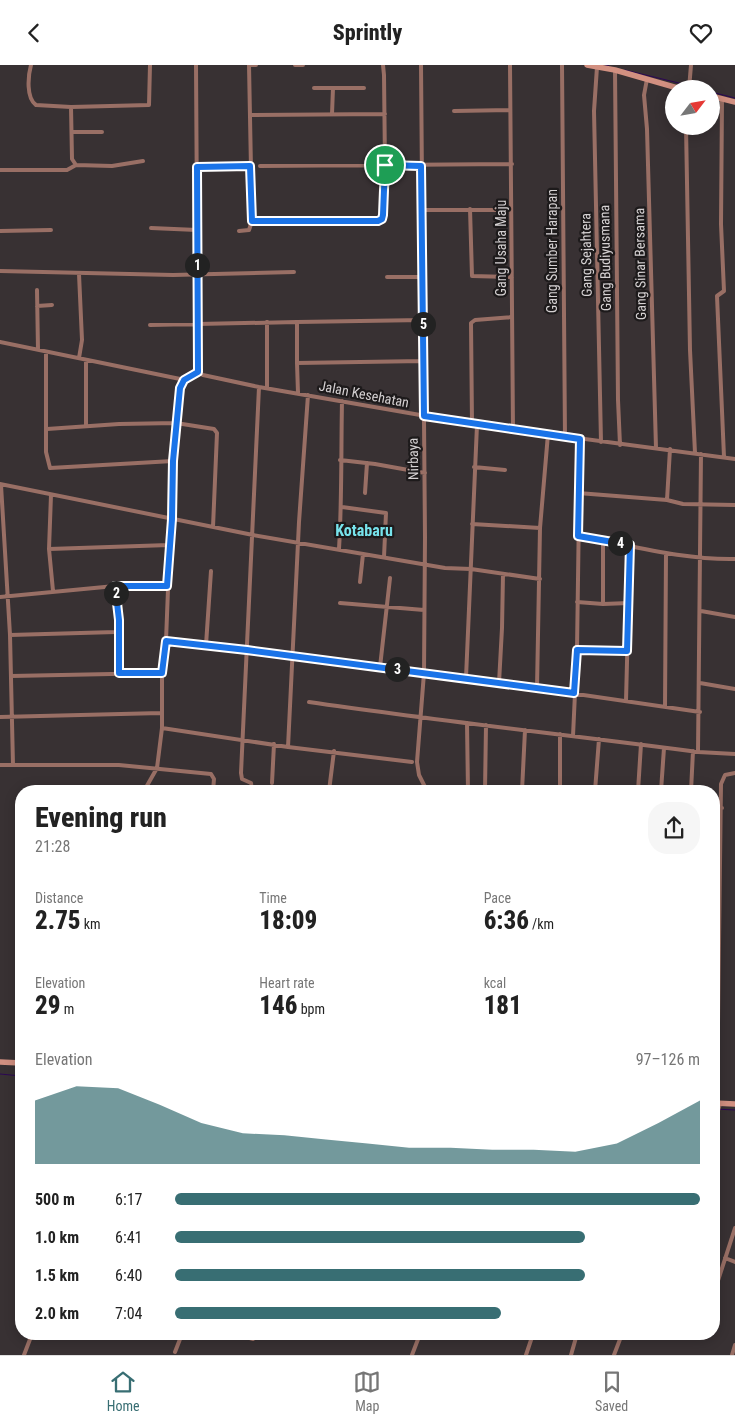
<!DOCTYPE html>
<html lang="en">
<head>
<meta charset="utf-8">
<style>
	body { margin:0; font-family:"Roboto Condensed",sans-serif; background:#f6f6f6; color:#222; height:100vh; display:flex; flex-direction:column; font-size:19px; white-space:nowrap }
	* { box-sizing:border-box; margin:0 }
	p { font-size:16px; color:#767676 }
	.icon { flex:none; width:28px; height:28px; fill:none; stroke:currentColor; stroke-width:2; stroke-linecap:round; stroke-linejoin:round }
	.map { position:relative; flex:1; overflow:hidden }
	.details { position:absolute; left:15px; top:720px; width:705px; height:555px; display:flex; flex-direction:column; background:#fff; border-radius:20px; box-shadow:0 2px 12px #0003 }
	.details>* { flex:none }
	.needle { width:32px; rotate:59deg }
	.buttons { position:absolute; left:665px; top:15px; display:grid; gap:10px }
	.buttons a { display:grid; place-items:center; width:55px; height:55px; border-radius:50%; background:#fff; box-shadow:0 2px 12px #0003; font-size:25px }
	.pin { position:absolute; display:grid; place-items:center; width:42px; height:42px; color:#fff; margin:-21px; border:2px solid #fff; border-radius:50%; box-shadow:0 1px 5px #0007 }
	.km { position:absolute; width:25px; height:25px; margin:-12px; border-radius:50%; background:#222; color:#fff; font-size:14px; line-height:25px; text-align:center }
	.round { display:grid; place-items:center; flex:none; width:52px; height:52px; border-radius:20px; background:#f6f6f6 }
	.overview { display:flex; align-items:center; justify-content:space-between; height:85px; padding:0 20px }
	h1 { font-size:28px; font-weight:800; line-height:38px }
	.metrics { display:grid; grid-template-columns:repeat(3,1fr); gap:8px; height:85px; padding:5px 20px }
	.metrics div { display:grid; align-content:center }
	.metrics b { font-size:25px; font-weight:800 }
	.metrics small { font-size:14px; font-weight:400 }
	.metrics p { font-size:14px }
	.chart { height:140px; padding:10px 20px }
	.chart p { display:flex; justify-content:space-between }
	.chart svg { width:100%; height:90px; margin-top:5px; fill:#386e73; opacity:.7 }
	ul { padding:0 20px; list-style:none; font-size:16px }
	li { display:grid; grid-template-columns:80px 60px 1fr; align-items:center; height:38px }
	li i { height:12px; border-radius:6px; background:#386e73 }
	header { display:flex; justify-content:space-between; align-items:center; height:65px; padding:0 20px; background:#fff; font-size:22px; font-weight:800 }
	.tabs { display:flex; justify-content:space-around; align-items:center; height:70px; border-top:1px solid #e0e0e0; background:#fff; font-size:14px; color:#767676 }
	.tabs a { display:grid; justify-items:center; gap:2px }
	.tabs .on { color:#386e73 }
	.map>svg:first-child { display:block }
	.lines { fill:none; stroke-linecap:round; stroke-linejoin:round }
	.stream { stroke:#2c0754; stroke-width:1 }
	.street { stroke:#996f65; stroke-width:4 }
	.secondary { stroke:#d29081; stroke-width:5.5 }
	.route-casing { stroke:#fff; stroke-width:10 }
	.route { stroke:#1a73e8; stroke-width:6 }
	.labels { text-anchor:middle; stroke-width:4.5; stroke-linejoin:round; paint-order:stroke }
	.street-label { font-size:14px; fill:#d5d1d2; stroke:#1d1a1b }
	.quarter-label { font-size:16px; font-weight:bold; fill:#77e3ec; stroke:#1d1a1b }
</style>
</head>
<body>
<header><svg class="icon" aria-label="back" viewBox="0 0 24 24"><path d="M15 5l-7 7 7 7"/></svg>Sprintly<svg class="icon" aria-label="heart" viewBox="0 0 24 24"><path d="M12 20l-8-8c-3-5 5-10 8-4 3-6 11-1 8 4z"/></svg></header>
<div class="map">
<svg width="735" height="1290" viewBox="0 0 735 1290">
	<rect width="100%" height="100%" fill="#383133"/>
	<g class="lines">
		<path class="stream" d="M605,0L609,1
			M625,5L687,20
			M691,21L700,24
			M711,27L735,33
			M0,1009L21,1011
			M714,1044L735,1045"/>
		<path class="street" d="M31,0C28,11 26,33 36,40L71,42
			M249,0H256
			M295,0H303
			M421,0L425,472L424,608L417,697L419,710L427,726
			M510,0L513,365
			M562,0L565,372
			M597,2L594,46L601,377
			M615,5L618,335L620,380
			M647,14L644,30L647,64L656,383
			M314,23H333L332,49
			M333,23H364
			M689,24L691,0
			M722,34L721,159L724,226L717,231L724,392
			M454,46L510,45
			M250,50L385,49
			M686,61L690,285L695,388
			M72,67H102
			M143,96L112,101L76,100L72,94L71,42L149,40L150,0
			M260,101L512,99
			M197,102L250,101
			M0,105H67L76,100
			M470,144L472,211L512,212
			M422,145H511
			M252,156H378L382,154L385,100L384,10L383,0
			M151,163L197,165
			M0,166L51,165
			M239,166L249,165L252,156L249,0
			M0,206L173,210L294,207
			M79,209L82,275L79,293
			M387,212H422
			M37,225L38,285
			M37,241L52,240
			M297,257L423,255
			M150,260L297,257V298
			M0,277L185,315
			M46,287V387L50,403L173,396
			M86,295V361
			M198,307L203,310L259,322L472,359L735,394
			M267,323V257
			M298,328L297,298L423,296
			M472,359L471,258L475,255L512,252
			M47,364L119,359L176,358L214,364L217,368L213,462
			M340,395L375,399L425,408
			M474,402L505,405
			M0,419L253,470L445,503L471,504L540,514
			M1,420L10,570L13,700
			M365,428L367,398
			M578,428L667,435L670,384
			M51,430L49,484L53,526
			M667,435L683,439L735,440
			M342,442L386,448L384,492
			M472,459L540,463L537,623
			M540,463L548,369
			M578,471C630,480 681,495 735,494
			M49,484L169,480
			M339,484C342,435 341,386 342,336
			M360,517L363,489
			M0,532L115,521H167
			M577,537L603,539L629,538
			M340,538L424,545
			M603,539V475
			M701,546L735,552
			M118,566L119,608
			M10,570L116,567L119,565L115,521
			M166,576L466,613L700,647
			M206,580L211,506
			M577,585L627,586
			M380,602L390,513
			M11,611L162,608
			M466,613L477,360
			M499,618L502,563L503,509
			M700,618L735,624
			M626,636L630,480
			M309,637C439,656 569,670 698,687L735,689
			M665,642L666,488
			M0,652L161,648
			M467,658L468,726
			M162,663L288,682L412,697
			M573,671L577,585L580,374
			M288,682L299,457L308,330
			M698,687L701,389
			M0,700H119L211,709L214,714L213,726
			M272,718L274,679
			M329,725L347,726
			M144,726L157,703L162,663V608L166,576L173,396L179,333C181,319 186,314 198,307L196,0
			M252,726L251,718L242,714L241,708L259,322
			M329,726L334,686
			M485,726L486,660
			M522,726L525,665
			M560,726V669
			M595,726L599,674
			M638,726L641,679
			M661,726L664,683
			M691,726L693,686
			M714,743H722
			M717,1038L721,719L725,710L735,708
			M714,1059L720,1039
			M725,1193L735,1197
			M714,1228L735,1163
			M236,1269L253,1274L258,1269
			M175,1287L182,1269
			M24,1290L32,1269
			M412,1290L420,1269
			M526,1290L533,1269
			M571,1290L577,1269
			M614,1290L622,1269
			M732,1290L735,1280"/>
		<path class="secondary" d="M587,0L615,5L681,24
			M711,31L735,37
			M0,997L21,998
			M714,1038L735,1039"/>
	</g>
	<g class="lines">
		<g class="route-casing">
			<path id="route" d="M385,100L421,101L424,351L580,374L578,471L630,480L627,586L577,585L574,628L247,585L166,576L162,608H119V555L115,521H167L172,454L173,396L180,323L184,315L198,307L197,102L250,101L252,156H378L382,154L383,150Z"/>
		</g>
		<use href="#route" class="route"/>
	</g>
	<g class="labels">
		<g class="street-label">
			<text transform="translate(501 183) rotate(-90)" y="5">Gang Usaha Maju</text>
			<text transform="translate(552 186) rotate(-90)" y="5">Gang Sumber Harapan</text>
			<text transform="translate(586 190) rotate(-91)" y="5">Gang Sejahtera</text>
			<text transform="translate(605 193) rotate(-91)" y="5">Gang Budiyusmana</text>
			<text transform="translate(640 199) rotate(-91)" y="5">Gang Sinar Bersama</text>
			<text transform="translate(364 329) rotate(11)" y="5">Jalan Kesehatan</text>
			<text transform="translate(413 394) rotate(-91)" y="5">Nirbaya</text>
		</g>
		<g class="quarter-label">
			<text x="364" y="471">Kotabaru</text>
		</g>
	</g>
</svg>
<div class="buttons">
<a><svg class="needle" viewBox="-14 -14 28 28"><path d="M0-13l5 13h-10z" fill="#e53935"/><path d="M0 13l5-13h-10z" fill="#767676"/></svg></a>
</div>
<div class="pin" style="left:385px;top:100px;background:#1e9e55"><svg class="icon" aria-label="arrive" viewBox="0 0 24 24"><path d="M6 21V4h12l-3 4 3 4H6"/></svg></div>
<b class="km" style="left:197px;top:200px">1</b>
<b class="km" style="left:116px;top:528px">2</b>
<b class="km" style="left:397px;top:604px">3</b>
<b class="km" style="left:620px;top:478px">4</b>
<b class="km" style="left:423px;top:259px">5</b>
<section class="details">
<div class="overview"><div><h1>Evening run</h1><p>21:28</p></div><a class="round"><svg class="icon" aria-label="share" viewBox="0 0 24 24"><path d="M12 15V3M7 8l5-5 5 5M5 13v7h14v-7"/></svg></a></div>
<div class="metrics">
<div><p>Distance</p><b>2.75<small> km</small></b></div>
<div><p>Time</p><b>18:09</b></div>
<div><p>Pace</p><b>6:36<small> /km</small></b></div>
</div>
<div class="metrics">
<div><p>Elevation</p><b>29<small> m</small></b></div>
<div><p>Heart rate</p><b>146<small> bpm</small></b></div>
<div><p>kcal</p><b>181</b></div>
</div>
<div class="chart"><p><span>Elevation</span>97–126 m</p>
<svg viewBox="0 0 160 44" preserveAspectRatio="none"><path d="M0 44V13L10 6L20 7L30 15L40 24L50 29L60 30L70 32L80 34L90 36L100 36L110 37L120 37L130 38L140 34L150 24L160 13V44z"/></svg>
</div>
<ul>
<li><b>500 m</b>6:17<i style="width:100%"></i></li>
<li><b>1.0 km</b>6:41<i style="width:78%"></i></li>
<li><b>1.5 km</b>6:40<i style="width:78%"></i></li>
<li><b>2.0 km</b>7:04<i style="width:62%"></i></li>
</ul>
</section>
</div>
<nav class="tabs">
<a class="on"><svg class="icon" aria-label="home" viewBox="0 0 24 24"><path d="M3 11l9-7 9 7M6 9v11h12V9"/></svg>Home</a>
<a><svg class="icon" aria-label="map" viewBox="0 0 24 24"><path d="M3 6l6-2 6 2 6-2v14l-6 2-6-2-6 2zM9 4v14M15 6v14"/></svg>Map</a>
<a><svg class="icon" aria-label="saved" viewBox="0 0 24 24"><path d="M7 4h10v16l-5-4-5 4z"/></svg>Saved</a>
</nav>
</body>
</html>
